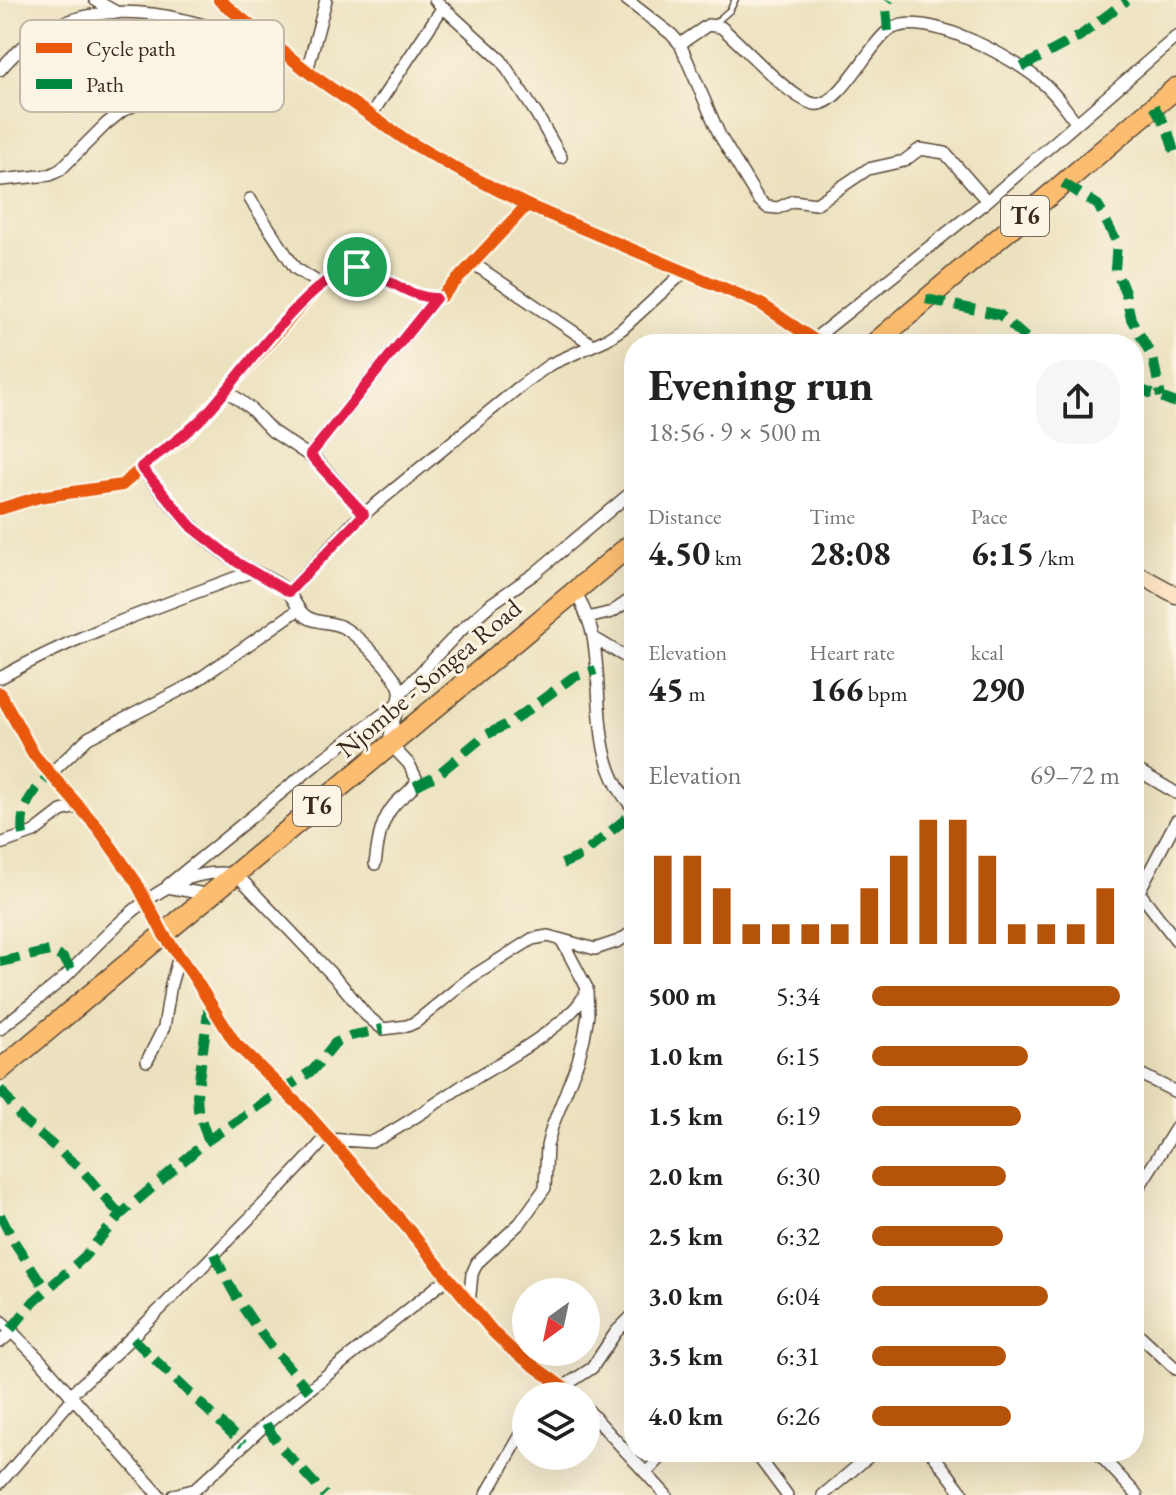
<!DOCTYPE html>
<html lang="en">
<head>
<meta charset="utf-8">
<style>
	body { margin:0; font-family:"EB Garamond",serif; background:#f6f6f6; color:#222; height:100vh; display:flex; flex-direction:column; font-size:30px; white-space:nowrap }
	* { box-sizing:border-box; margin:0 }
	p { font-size:26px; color:#767676 }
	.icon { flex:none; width:44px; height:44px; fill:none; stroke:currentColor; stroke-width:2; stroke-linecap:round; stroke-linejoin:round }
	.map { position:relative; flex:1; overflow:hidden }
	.panel { position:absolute; left:624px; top:334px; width:520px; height:1128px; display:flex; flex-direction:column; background:#fff; border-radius:32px; box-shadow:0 8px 32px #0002 }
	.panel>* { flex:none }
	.needle { width:52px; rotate:213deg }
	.fabs { position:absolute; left:512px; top:1278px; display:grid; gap:16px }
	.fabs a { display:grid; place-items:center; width:88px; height:88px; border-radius:50%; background:#fff; box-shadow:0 8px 32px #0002; font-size:40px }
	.pin { position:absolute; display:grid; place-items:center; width:68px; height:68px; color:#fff; margin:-34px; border:4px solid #fff; border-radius:50%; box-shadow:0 2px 8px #0007 }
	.round { display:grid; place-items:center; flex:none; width:84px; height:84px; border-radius:32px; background:#f6f6f6 }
	.head { display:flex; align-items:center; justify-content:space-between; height:136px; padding:0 24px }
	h1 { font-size:44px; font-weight:700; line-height:60px }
	.metrics { display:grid; grid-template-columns:repeat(3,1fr); gap:12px; height:136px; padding:8px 24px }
	.metrics div { display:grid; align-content:center }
	.metrics b { font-size:34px; font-weight:700 }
	.metrics small { font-size:22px; font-weight:400 }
	.metrics p { font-size:22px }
	.chart { height:224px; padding:16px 24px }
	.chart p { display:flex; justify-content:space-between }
	.chart svg { width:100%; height:144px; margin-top:8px; stroke:#b45309; stroke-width:6 }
	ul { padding:0 24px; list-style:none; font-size:26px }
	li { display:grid; grid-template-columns:128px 96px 1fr; align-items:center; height:60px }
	li i { height:20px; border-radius:10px; background:#b45309 }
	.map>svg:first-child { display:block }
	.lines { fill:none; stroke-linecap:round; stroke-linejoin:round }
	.lane-casing { stroke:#564536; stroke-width:8 }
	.street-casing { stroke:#564536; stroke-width:14 }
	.secondary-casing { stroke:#564536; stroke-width:19 }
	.highway-casing { stroke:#564536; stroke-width:23 }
	.lane { stroke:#fff; stroke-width:5 }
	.street { stroke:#fff; stroke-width:11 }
	.secondary { stroke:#fee5c5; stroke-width:16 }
	.highway { stroke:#fcbd6f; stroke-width:20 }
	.quiet { stroke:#00873e; stroke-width:10; stroke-dasharray:20 10; stroke-linecap:butt }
	.cycleway-casing { stroke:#fcf5e5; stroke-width:17 }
	.cycleway { stroke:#e8590c; stroke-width:12 }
	.route-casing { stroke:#fff; stroke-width:16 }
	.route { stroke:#e11d48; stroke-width:10 }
	.labels { text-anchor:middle; stroke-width:6; stroke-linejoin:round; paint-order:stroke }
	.shield { fill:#fcf5e5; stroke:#75675a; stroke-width:2 }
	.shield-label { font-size:24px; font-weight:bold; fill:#3b2a1e }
	.street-label { font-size:26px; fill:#3b2a1e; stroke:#fcf5e5 }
	.key { fill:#fcf5e5; stroke:#c2b8a9; stroke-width:2 }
	.key-label { font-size:22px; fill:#3b2a1e }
</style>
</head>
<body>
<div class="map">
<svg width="1176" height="1495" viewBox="0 0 1176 1495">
	<rect width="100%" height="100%" fill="#fcf5e5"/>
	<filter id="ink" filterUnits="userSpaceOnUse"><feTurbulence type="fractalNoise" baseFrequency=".0125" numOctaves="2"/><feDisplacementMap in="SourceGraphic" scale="16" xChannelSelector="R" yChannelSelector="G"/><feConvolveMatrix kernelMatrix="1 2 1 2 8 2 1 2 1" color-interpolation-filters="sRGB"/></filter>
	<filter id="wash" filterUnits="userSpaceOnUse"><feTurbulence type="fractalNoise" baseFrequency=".006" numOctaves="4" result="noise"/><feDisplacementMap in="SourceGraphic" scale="32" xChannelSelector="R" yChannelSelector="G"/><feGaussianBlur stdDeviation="1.8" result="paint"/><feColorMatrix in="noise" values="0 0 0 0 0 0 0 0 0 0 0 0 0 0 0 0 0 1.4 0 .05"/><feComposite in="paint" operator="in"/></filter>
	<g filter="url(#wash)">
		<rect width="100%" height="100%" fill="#ece1be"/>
	</g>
	<g filter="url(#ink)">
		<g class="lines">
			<g class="lane-casing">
				<path id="lane" d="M715,23L730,10L735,0"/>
			</g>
			<g class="street-casing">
				<path id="street" d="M95,0L118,13
					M219,0L312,75L406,140L455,168L527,205L761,304L820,344
					M435,0L501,60L537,115L561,157
					M627,0L671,34L680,44L720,136L758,199L767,207L778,208L793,201L816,204L868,169L904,161L920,149L945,153L987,201
					M680,44L708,25L721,27C742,44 790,100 815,104C840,108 871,40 891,29C927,9 1018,60 1045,85C1057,95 1066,110 1076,122
					M0,70C48,12 114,3 185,20C215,27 243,39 273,46
					M307,71L326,0
					M371,115L443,7
					M1,180L50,175L60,170L106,124L122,111L167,90L217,56L237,38
					M250,199L295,268L322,285
					M474,264L593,345
					M814,339L987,201L1176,37
					M226,390L250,408L272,431L317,461L364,514
					M310,455L436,298
					M141,467C169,503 198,537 237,562C252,572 270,577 285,589C294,596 296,610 307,617C318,624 331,621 342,627C357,634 396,673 400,690C402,700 390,727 389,743L409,764L417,780C413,791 403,795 395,804C380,821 378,842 375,864
					M0,509L39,497L122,485L152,459L180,440L205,415L314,291L333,275L357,267C382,275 418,305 442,296L527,205
					M575,590C582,605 590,620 593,637C604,696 589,761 634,809
					M289,592L353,523L518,388L549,365L607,339L622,329L684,272
					M588,618L612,612L634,597
					M594,638L634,662
					M0,678C81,632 167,604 253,571
					M0,693L34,755L98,828L136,882L164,935L192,974L235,1043L304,1110L404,1224L494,1333L512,1350L575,1396
					M401,693L457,634L491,604L534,574L634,490
					M1134,768L1176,793
					M50,774L88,738L192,684L298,610
					M0,844L34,832L61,811L77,807
					M168,885L320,761L399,702
					M172,888L210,895
					M1139,892L1176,940
					M1134,901L1176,821
					M0,1029C22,1010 47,994 68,974C110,932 170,860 237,875L340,983L366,1015L383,1029L407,1026L416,1022L470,978L532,939L548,936L595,949L619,941L634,931
					M147,1061L164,1027L171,984L179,956
					M1134,1071L1176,1092
					M328,1139L371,1142L382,1137C408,1123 432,1106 456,1090C486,1070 580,1022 587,988L562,941
					M1134,1195L1176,1128
					M469,1304L472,1274L477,1263L520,1223L545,1188L547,1146L552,1127L578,1061L584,1038L588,1015L587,991
					M0,1320L39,1359L159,1495
					M1134,1330L1176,1369
					M0,1342L13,1331
					M563,1387L592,1368L616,1332L634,1314
					M70,1395C127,1344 180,1290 233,1235C265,1202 297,1173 326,1137
					M546,1396L556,1382
					M586,1408L666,1495
					M755,1452L787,1495
					M931,1452L964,1495
					M1097,1452L1137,1495
					M647,1472L666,1452
					M0,1483L73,1398
					M174,1495L193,1490
					M189,1495L266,1424L449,1277
					M486,1495L526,1426
					M823,1495L874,1452"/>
			</g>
			<g class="secondary-casing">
				<path id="secondary" d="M1134,572L1176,595"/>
			</g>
			<g class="highway-casing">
				<path id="highway" d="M874,344L1176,88
					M0,1070L634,542"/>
			</g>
			<use href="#lane" class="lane"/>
			<use href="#street" class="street"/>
			<use href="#secondary" class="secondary"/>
			<use href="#highway" class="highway"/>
			<path class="quiet" d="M888,31L886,8L889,0
				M1022,67L1080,36L1127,0
				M1154,106L1167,128L1176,158
				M1063,183L1098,205L1117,243L1115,269L1125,292L1131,319L1153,358L1161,397
				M926,299L1000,315L1033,344
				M1134,387L1176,403
				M415,786L437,775L484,736L513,721L573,677L596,670
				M23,835C19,808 32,793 50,774
				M562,864L581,856L634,812
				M0,962L50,951L63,958L72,970
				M0,1089L23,1120L82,1170L120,1215
				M208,1140L198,1110L197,1095L209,1004
				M0,1215L13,1240L46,1290
				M215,1254C236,1307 272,1348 309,1391
				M11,1329L34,1301L84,1257L120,1215L208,1140L313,1070L335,1043L350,1036L383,1029
				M133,1339L243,1444
				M266,1424L278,1444L325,1495"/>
			<g class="cycleway-casing">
				<path id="cycleway" d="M219,0L312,75L406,140L455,168L527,205L761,304L820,344
					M0,509L39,497L122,485L152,459L180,440L205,415L314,291L333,275L357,267C382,275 418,305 442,296L527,205
					M0,693L34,755L98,828L136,882L164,935L192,974L235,1043L304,1110L404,1224L494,1333L512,1350L575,1396"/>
			</g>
			<use href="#cycleway" class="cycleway"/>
		</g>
	</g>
	<g class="lines" filter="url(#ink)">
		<g class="route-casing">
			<path id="route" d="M357,267C385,275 408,298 436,298L310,455L364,514L289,592L238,563L192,527L141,467C163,450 185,436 204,416C239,380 309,273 357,267Z"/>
		</g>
		<use href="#route" class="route"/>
	</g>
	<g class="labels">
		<g class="shield">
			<rect x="1001" y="196" width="48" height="40" rx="6"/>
			<rect x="293" y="786" width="48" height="40" rx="6"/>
		</g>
		<g class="shield-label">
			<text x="1025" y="224">T6</text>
			<text x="317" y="814">T6</text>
		</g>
		<g class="street-label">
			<text transform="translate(429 678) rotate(-40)" y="9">Njombe - Songea Road</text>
		</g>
	</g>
	<rect x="20" y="20" width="264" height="92" rx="12" class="key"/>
	<rect x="36" y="43" width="36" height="10" fill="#e8590c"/>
	<rect x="36" y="79" width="36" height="10" fill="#00873e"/>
	<g class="key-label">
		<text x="86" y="56">Cycle path</text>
		<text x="86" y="92">Path</text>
	</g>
</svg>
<div class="fabs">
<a><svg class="needle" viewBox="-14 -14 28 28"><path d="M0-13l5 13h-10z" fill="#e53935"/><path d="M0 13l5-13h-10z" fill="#767676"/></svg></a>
<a><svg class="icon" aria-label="layers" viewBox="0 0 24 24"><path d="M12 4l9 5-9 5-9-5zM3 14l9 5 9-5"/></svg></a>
</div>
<div class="pin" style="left:357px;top:267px;background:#1e9e55"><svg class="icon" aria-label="arrive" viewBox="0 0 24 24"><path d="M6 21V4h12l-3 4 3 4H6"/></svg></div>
<section class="panel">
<div class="head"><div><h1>Evening run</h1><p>18:56 · 9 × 500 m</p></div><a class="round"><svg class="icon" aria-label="share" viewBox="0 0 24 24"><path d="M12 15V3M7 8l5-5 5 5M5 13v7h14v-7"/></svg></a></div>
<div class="metrics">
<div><p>Distance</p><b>4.50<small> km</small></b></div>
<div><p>Time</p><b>28:08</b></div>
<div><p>Pace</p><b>6:15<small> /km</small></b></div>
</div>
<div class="metrics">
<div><p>Elevation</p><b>45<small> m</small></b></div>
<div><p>Heart rate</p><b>166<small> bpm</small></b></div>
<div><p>kcal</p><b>290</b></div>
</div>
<div class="chart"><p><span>Elevation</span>69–72 m</p>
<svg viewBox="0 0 160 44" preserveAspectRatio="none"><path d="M5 44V17M15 44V17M25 44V27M35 44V38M45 44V38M55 44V38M65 44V38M75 44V27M85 44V17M95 44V6M105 44V6M115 44V17M125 44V38M135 44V38M145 44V38M155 44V27"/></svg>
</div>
<ul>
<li><b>500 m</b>5:34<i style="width:100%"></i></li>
<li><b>1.0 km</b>6:15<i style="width:63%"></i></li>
<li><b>1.5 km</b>6:19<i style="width:60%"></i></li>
<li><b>2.0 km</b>6:30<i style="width:54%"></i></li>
<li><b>2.5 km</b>6:32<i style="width:53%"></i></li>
<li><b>3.0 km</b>6:04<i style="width:71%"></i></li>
<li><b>3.5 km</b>6:31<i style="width:54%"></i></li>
<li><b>4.0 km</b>6:26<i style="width:56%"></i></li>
</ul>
</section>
</div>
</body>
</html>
